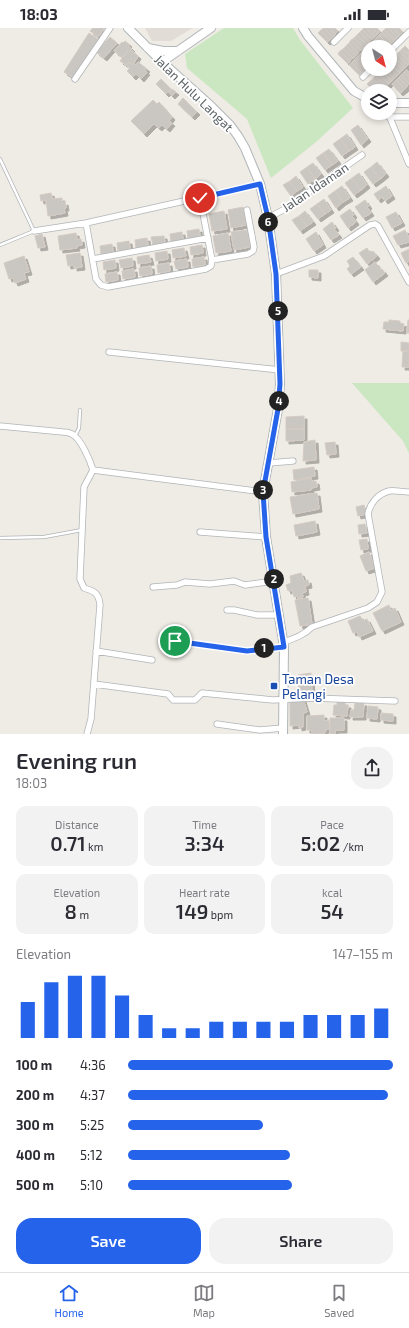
<!DOCTYPE html>
<html lang="en">
<head>
<meta charset="utf-8">
<style>
	body { margin:0; font-family:"Exo 2",sans-serif; background:#f2f2f3; color:#2b2b33; height:100vh; display:flex; flex-direction:column; font-size:15px; white-space:nowrap }
	* { box-sizing:border-box; margin:0 }
	p { font-size:13px; color:#7c7c81 }
	.icon { flex:none; width:22px; height:22px; fill:none; stroke:currentColor; stroke-width:2; stroke-linecap:round; stroke-linejoin:round }
	.map { position:relative; height:706px; overflow:hidden }
	.drawer { display:flex; flex-direction:column; background:#fff; flex:1 }
	.drawer>* { flex:none }
	.needle { width:26px; rotate:144deg }
	.fabs { position:absolute; left:361px; top:12px; display:grid; gap:8px }
	.fabs a { display:grid; place-items:center; width:36px; height:36px; border-radius:50%; background:#fff; box-shadow:0 2px 6px #0003; font-size:20px }
	.pin { position:absolute; display:grid; place-items:center; width:34px; height:34px; color:#fff; margin:-17px; border:2px solid #fff; border-radius:50%; box-shadow:0 1px 4px #0007 }
	.km { position:absolute; width:20px; height:20px; margin:-10px; border-radius:50%; background:#222; color:#fff; font-size:11px; line-height:20px; text-align:center }
	.round { display:grid; place-items:center; flex:none; width:42px; height:42px; border-radius:16px; background:#f2f2f3 }
	.summary { display:flex; align-items:center; justify-content:space-between; height:68px; padding:0 16px }
	h1 { font-size:22px; font-weight:600; line-height:30px }
	.metrics { display:grid; grid-template-columns:repeat(3,1fr); gap:6px; height:68px; padding:4px 16px }
	.metrics div { display:grid; align-content:center; border-radius:10px; background:#f2f2f3; text-align:center }
	.metrics b { font-size:20px; font-weight:600 }
	.metrics small { font-size:11px; font-weight:400 }
	.metrics p { font-size:11px }
	.chart { height:112px; padding:8px 16px }
	.chart p { display:flex; justify-content:space-between }
	.chart svg { width:100%; height:72px; margin-top:4px; stroke:#2563eb; stroke-width:6 }
	.button { display:flex; gap:8px; margin-top:auto; padding:8px 16px }
	.button a { flex:1; height:46px; border-radius:16px; background:#2563eb; color:#fff; font-size:16px; font-weight:600; line-height:46px; text-align:center }
	.button a+a { background:#f2f2f3; color:#2b2b33 }
	ul { padding:0 16px; list-style:none; font-size:13px }
	li { display:grid; grid-template-columns:64px 48px 1fr; align-items:center; height:30px }
	li i { height:10px; border-radius:5px; background:#2563eb }
	.status { display:flex; justify-content:space-between; align-items:center; height:28px; padding:0 20px; background:#fff; direction:ltr }
	.status svg { height:11px; fill:currentColor }
	.dock { display:flex; justify-content:space-around; align-items:center; height:56px; border-top:1px solid #e1e1e2; background:#fff; font-size:11px; color:#7c7c81 }
	.dock a { display:grid; justify-items:center; gap:2px }
	.dock .active { color:#2563eb }
	.map>svg:first-child { display:block }
	.education { fill:#e2dcd6 }
	.green { fill:#cae7c1 }
	.building { fill:#cac6c2; stroke:#d4cbc3; filter:url(#shadow) }
	.lines { fill:none; stroke-linecap:round; stroke-linejoin:round }
	.lane-casing { stroke:#b0b5b8; stroke-width:4 }
	.street-casing { stroke:#b0b5b8; stroke-width:7 }
	.secondary-casing { stroke:#b1b7ba; stroke-width:10 }
	.lane { stroke:#fff; stroke-width:2.5 }
	.street { stroke:#fff; stroke-width:5.5 }
	.secondary { stroke:#fff; stroke-width:8 }
	.route-casing { stroke:#fff; stroke-width:8 }
	.route { stroke:#2563eb; stroke-width:5 }
	.transit-dot { fill:#1a4fb4; stroke:#fff; stroke-width:1.5 }
	.labels { text-anchor:middle; stroke-width:3.5; stroke-linejoin:round; paint-order:stroke }
	.street-label { font-size:13px; fill:#5d6366; stroke:#fff }
	.transit-label { font-size:13px; fill:#164399; stroke:#fff; text-anchor:start }
</style>
</head>
<body>
<div class="status"><b>18:03</b><svg viewBox="0 0 49 12"><path d="M0 12V9h3v3zM5 12V6h3v6zM10 12V3h3v9zM15 12V0h3v12zM26 1h20v11H26zM47 4h2v5h-2z"/></svg></div>
<div class="map">
<svg width="409" height="706" viewBox="0 0 409 706">
	<defs>
		<filter id="shadow"><feDropShadow dx="3" dy="3" stdDeviation="0" flood-color="#0004"/></filter>
	</defs>
	<rect width="100%" height="100%" fill="#efebe5"/>
	<path class="education" d="M145,0H193L171,13H152Z"/>
	<path class="green" d="M224,0H293L300,12L353,80L316,114L271,150L247,91L187,40L185,26Z
		M352,355H409V425L403,413Z"/>
	<path class="building" d="M93,0H105L98,9L90,3Z
		M324,0H329L335,6L333,9Z
		M324,0L333,9L330,12L321,2Z
		M329,0H335L338,3L335,6Z
		M364,0H366L375,9L372,11L362,2Z
		M366,0H372L378,6L375,9Z
		M372,0H377L380,3L378,6Z
		M386,0H388L397,9L395,12L384,2Z
		M388,0H393L400,7L397,9Z
		M393,0H399L403,4L400,7Z
		M321,2L330,12L327,14L318,5Z
		M362,2L372,11L369,14L360,4Z
		M384,2L395,12L392,15L382,4Z
		M360,4L369,14L367,17L357,7Z
		M382,4L392,15L389,18L379,7Z
		M89,5L99,12L74,50L64,44Z
		M357,7L367,17L364,20L354,10Z
		M379,7L389,18L388,19H385L376,10Z
		M110,9L117,15L104,30L96,24Z
		M354,10L364,20L361,22L351,12Z
		M376,10L385,19H380L373,13Z
		M351,12L361,22L358,25L349,15Z
		M125,13L129,16L128,17L132,21L129,24L128,23L122,29L114,23L122,14L123,15Z
		M373,13L380,19H374L371,15Z
		M349,15L358,25L356,28L346,18Z
		M346,18L356,28L353,30L343,21Z
		M405,18L409,22V27L402,21Z
		M343,21L353,30L350,33L340,23Z
		M365,21L368,23V29L363,23Z
		M402,21L409,27V33L400,23Z
		M131,22L138,28L133,37L129,34L126,37L120,33L128,23L129,24Z
		M340,23L350,33L348,36L338,26Z
		M363,23L368,29V34L360,26Z
		M400,23L409,33L408,37L397,26Z
		M360,26L368,34V39L357,29Z
		M397,26L408,37L405,40L394,29Z
		M357,29L368,39L365,42L354,32Z
		M394,29L405,40L403,42L392,32Z
		M354,32L365,42L362,45L352,34Z
		M392,32L403,42L400,45L390,35Z
		M129,34L133,37L134,35L136,37L138,34L147,41L145,43L147,44L141,51L136,46L133,49L127,43L130,40L126,37Z
		M352,34L362,45L359,47L349,37Z
		M390,35L400,45L397,48L390,41Z
		M382,41H385L394,50L392,53L381,43Z
		M385,41H390L397,48L394,50Z
		M407,42L409,44V49L404,44Z
		M381,43L392,53L389,56L378,45Z
		M404,44L409,49V55L401,47Z
		M378,45L389,56L386,59L375,48Z
		M401,47L409,55L407,58L399,50Z
		M375,48L386,59L384,61L373,51Z
		M399,50L407,58L405,61L396,52Z
		M161,51L171,61L166,66L156,56Z
		M373,51L384,61L382,63H380L370,53Z
		M396,52L405,61L400,65L392,56Z
		M370,53L380,63H374L367,56Z
		M172,61L176,64L172,68L169,65Z
		M183,70L197,84L192,89L178,76Z
		M153,72L157,76L159,74L172,89L169,93L172,95L167,101L162,97L159,100L154,96L144,106L131,93Z
		M358,97L368,111L361,117L351,102Z
		M347,106L355,119L349,123L340,111Z
		M340,111L349,123L342,128L333,116Z
		M329,121L338,133L332,137L323,125Z
		M323,125L332,137L325,142L316,130Z
		M377,134L386,146L380,151L371,139Z
		M313,135L321,146L315,151L307,139Z
		M307,139L315,151L308,156L300,144Z
		M371,139L380,151L373,156L364,144Z
		M359,145L367,157L361,162L352,150Z
		M296,148L303,159L297,163L290,153Z
		M352,150L361,162L354,167L345,155Z
		M290,153L297,163L291,168L283,157Z
		M342,158L350,170L343,174L335,163Z
		M386,158L392,168L385,173L382,169L378,172L374,166Z
		M335,163L343,174L336,180L328,168Z
		M51,165L52,171L62,170V175L65,174L66,180H64L65,185L48,188L46,172L41,173L40,167Z
		M324,171L331,182L325,186L317,176Z
		M365,172L369,178L367,179L371,185L363,190L355,179Z
		M317,176L325,186L318,191L310,181Z
		M243,179L246,197L231,200L228,182Z
		M350,181L354,187L352,188L356,194L348,200L340,188Z
		M224,183L227,201L212,203L209,186Z
		M305,183L313,194L307,198L299,188Z
		M396,184L402,195L392,200L386,189Z
		M299,188L307,198L300,203L292,192Z
		M332,194L336,200L334,201L339,207L331,212L323,201Z
		M199,201L200,209L188,211L187,203Z
		M247,202L250,219L234,222L231,204Z
		M405,202L409,210V214L398,217L393,208Z
		M182,204L183,212L171,214L170,206Z
		M316,204L323,217L314,223L306,211Z
		M76,205L77,212L81,211L82,217L76,218L77,220L60,222L58,208Z
		M228,205L231,223L216,225L213,208Z
		M42,206L45,219L38,220L35,208Z
		M164,208L165,215L153,217L151,209Z
		M147,210L148,218L136,220L135,212Z
		M129,213L130,221L118,223L117,215Z
		M112,216L113,224L101,226L100,218Z
		M202,217L203,225L191,227L190,219Z
		M184,220L186,228L173,230L172,222Z
		M367,220L370,225L373,223L377,228L367,236L359,225Z
		M409,221V233L406,235L401,225Z
		M167,223L168,231L156,233L155,225Z
		M80,225L82,239L74,240V237L68,238L66,227Z
		M149,227L151,234L138,236L137,229Z
		M24,228L29,244L24,245L26,251L15,255L13,250L9,251L4,235Z
		M204,229L205,237L193,239L192,231Z
		M353,229L361,239L351,246L347,241L350,238L347,233Z
		M132,230L133,238L121,240L119,232Z
		M187,231L188,239L176,241L174,233Z
		M115,232L116,240L104,242L103,234Z
		M375,234L381,242L382,241L385,245L373,254L365,242Z
		M169,235L170,243L158,245L157,237Z
		M151,238L152,246L140,248L139,240Z
		M134,241L135,249L123,251L122,243Z
		M309,242H318V250L309,249Z
		M117,244L118,252L106,254L105,246Z
		M389,292L400,293V295L404,296L403,303L383,301L384,294H389Z
		M408,292H409V305H407Z
		M401,314L409,315V323H401Z
		M403,323L409,324V339H402Z
		M304,388V401H286V389Z
		M286,401H304V412L286,413Z
		M315,412L316,432L303,433L304,414Z
		M335,414L336,426L327,427L325,415Z
		M314,439L315,448L294,452L293,442Z
		M311,450L312,454L316,453L317,459L311,460V462L292,464L291,454Z
		M317,465L319,481L293,486L290,469Z
		M364,477L366,486L358,488L356,479Z
		M315,493L317,504L296,508L294,497Z
		M365,496L367,505L359,506L358,497Z
		M367,511L368,521L361,522L359,512Z
		M369,524L375,540L366,543L360,528Z
		M301,545L304,553L308,552L309,557L305,558L306,564L302,565L303,569L298,571L297,568L294,569L292,562L288,563L286,557L291,555L290,548Z
		M308,570L312,596L300,598L295,572Z
		M389,577L391,582L395,580L401,594L382,603L373,585Z
		M360,588L363,593L367,591L373,603L359,609L357,604L353,605L348,593Z
		M311,645L312,667L299,668L298,647Z
		M303,671L307,684L303,685V699L299,700V697L290,698V672Z
		M337,674H345V677H348L347,688L333,687L334,677H337Z
		M355,675H364L363,689H350L351,682H354Z
		M368,678L378,679L377,691L367,690Z
		M381,685L393,686V693L381,692Z
		M324,687V693L329,692V701L325,702V705L312,706V702H307V688Z
		M330,690H344V702H335V706H330Z"/>
	<g class="lines">
		<g class="lane-casing">
			<path id="lane" d="M0,131L34,203L0,217
				M75,408L79,400L80,382
				M0,510L44,509L82,502"/>
		</g>
		<g class="street-casing">
			<path id="street" d="M334,14L348,0
				M390,23L409,4
				M363,49L371,41
				M75,51L110,0
				M388,85L409,136
				M389,89H409
				M268,190L283,182L362,127
				M86,195L96,251L101,257L108,259L206,241L211,238L212,232L200,170
				M34,203L86,195L260,156
				M93,231L208,210
				M212,232L248,226L253,223L254,219L247,182
				M276,246L324,228L370,197L375,196L378,198L409,254
				M109,324L280,342
				M0,398L63,404C66,404 70,405 72,406C81,411 90,432 93,442
				M269,435L293,433
				M93,442L263,464
				M200,504L266,509
				M153,559L177,557L185,554L210,556L234,553L245,557L274,553
				M227,582H234L257,587H280
				M175,613L247,623L284,619
				M284,614C295,610 304,607 312,599L368,580L377,574L382,564L368,486C370,475 378,466 389,463C395,462 403,464 409,464
				M96,623L152,632
				M94,656L168,666L173,672H195L202,665L273,672L311,670L395,673
				M217,696L260,702L283,700
				M87,706L91,691L100,577C99,565 94,563 84,560L80,551L84,459L93,442"/>
		</g>
		<g class="secondary-casing">
			<path id="secondary" d="M128,0L162,34L211,78L230,97L238,108L245,120L260,156L268,190L276,246L280,356L278,381L263,464L266,509L284,619L283,706
				M303,0L308,8L354,63L368,71
				M148,20L163,23H178
				M162,34L211,0
				M390,75H409"/>
		</g>
		<use href="#lane" class="lane"/>
		<use href="#street" class="street"/>
		<use href="#secondary" class="secondary"/>
	</g>
	<g class="lines">
		<g class="route-casing">
			<path id="route" d="M175,613L247,623L284,619L266,509L263,464L278,381L280,356L276,246L268,190L260,156L200,170"/>
		</g>
		<use href="#route" class="route"/>
	</g>
	<rect class="transit-dot" x="270" y="654" width="8" height="8" rx="2"/>
	<g class="labels">
		<g class="street-label">
			<text transform="translate(194 65) rotate(44)" y="5">Jalan Hulu Langat</text>
			<text transform="translate(315 159) rotate(-34)" y="5">Jalan Idaman</text>
		</g>
		<g class="transit-label">
			<text x="282" y="656">Taman Desa<tspan x="282" dy="15">Pelangi</tspan></text>
		</g>
	</g>
</svg>
<div class="fabs">
<a><svg class="needle" viewBox="-14 -14 28 28"><path d="M0-13l5 13h-10z" fill="#e53935"/><path d="M0 13l5-13h-10z" fill="#7c7c81"/></svg></a>
<a><svg class="icon" aria-label="layers" viewBox="0 0 24 24"><path d="M12 4l9 5-9 5-9-5zM3 14l9 5 9-5"/></svg></a>
</div>
<div class="pin" style="left:175px;top:613px;background:#1e9e55"><svg class="icon" aria-label="arrive" viewBox="0 0 24 24"><path d="M6 21V4h12l-3 4 3 4H6"/></svg></div>
<div class="pin" style="left:200px;top:170px;background:#d93025"><svg class="icon" aria-label="check" viewBox="0 0 24 24"><path d="M5 12l5 5 9-10"/></svg></div>
<b class="km" style="left:264px;top:620px">1</b>
<b class="km" style="left:274px;top:551px">2</b>
<b class="km" style="left:263px;top:462px">3</b>
<b class="km" style="left:279px;top:373px">4</b>
<b class="km" style="left:278px;top:283px">5</b>
<b class="km" style="left:268px;top:194px">6</b>
</div>
<section class="drawer">
<div class="summary"><div><h1>Evening run</h1><p>18:03</p></div><a class="round"><svg class="icon" aria-label="share" viewBox="0 0 24 24"><path d="M12 15V3M7 8l5-5 5 5M5 13v7h14v-7"/></svg></a></div>
<div class="metrics">
<div><p>Distance</p><b>0.71<small> km</small></b></div>
<div><p>Time</p><b>3:34</b></div>
<div><p>Pace</p><b>5:02<small> /km</small></b></div>
</div>
<div class="metrics">
<div><p>Elevation</p><b>8<small> m</small></b></div>
<div><p>Heart rate</p><b>149<small> bpm</small></b></div>
<div><p>kcal</p><b>54</b></div>
</div>
<div class="chart"><p><span>Elevation</span>147–155 m</p>
<svg viewBox="0 0 160 44" preserveAspectRatio="none"><path d="M5 44V22M15 44V10M25 44V6M35 44V6M45 44V18M55 44V30M65 44V38M75 44V38M85 44V34M95 44V34M105 44V34M115 44V34M125 44V30M135 44V30M145 44V30M155 44V26"/></svg>
</div>
<ul>
<li><b>100 m</b>4:36<i style="width:100%"></i></li>
<li><b>200 m</b>4:37<i style="width:98%"></i></li>
<li><b>300 m</b>5:25<i style="width:51%"></i></li>
<li><b>400 m</b>5:12<i style="width:61%"></i></li>
<li><b>500 m</b>5:10<i style="width:62%"></i></li>
</ul>
<div class="button"><a>Save</a><a>Share</a></div>
</section>
<nav class="dock">
<a class="active"><svg class="icon" aria-label="home" viewBox="0 0 24 24"><path d="M3 11l9-7 9 7M6 9v11h12V9"/></svg>Home</a>
<a><svg class="icon" aria-label="map" viewBox="0 0 24 24"><path d="M3 6l6-2 6 2 6-2v14l-6 2-6-2-6 2zM9 4v14M15 6v14"/></svg>Map</a>
<a><svg class="icon" aria-label="saved" viewBox="0 0 24 24"><path d="M7 4h10v16l-5-4-5 4z"/></svg>Saved</a>
</nav>
</body>
</html>
